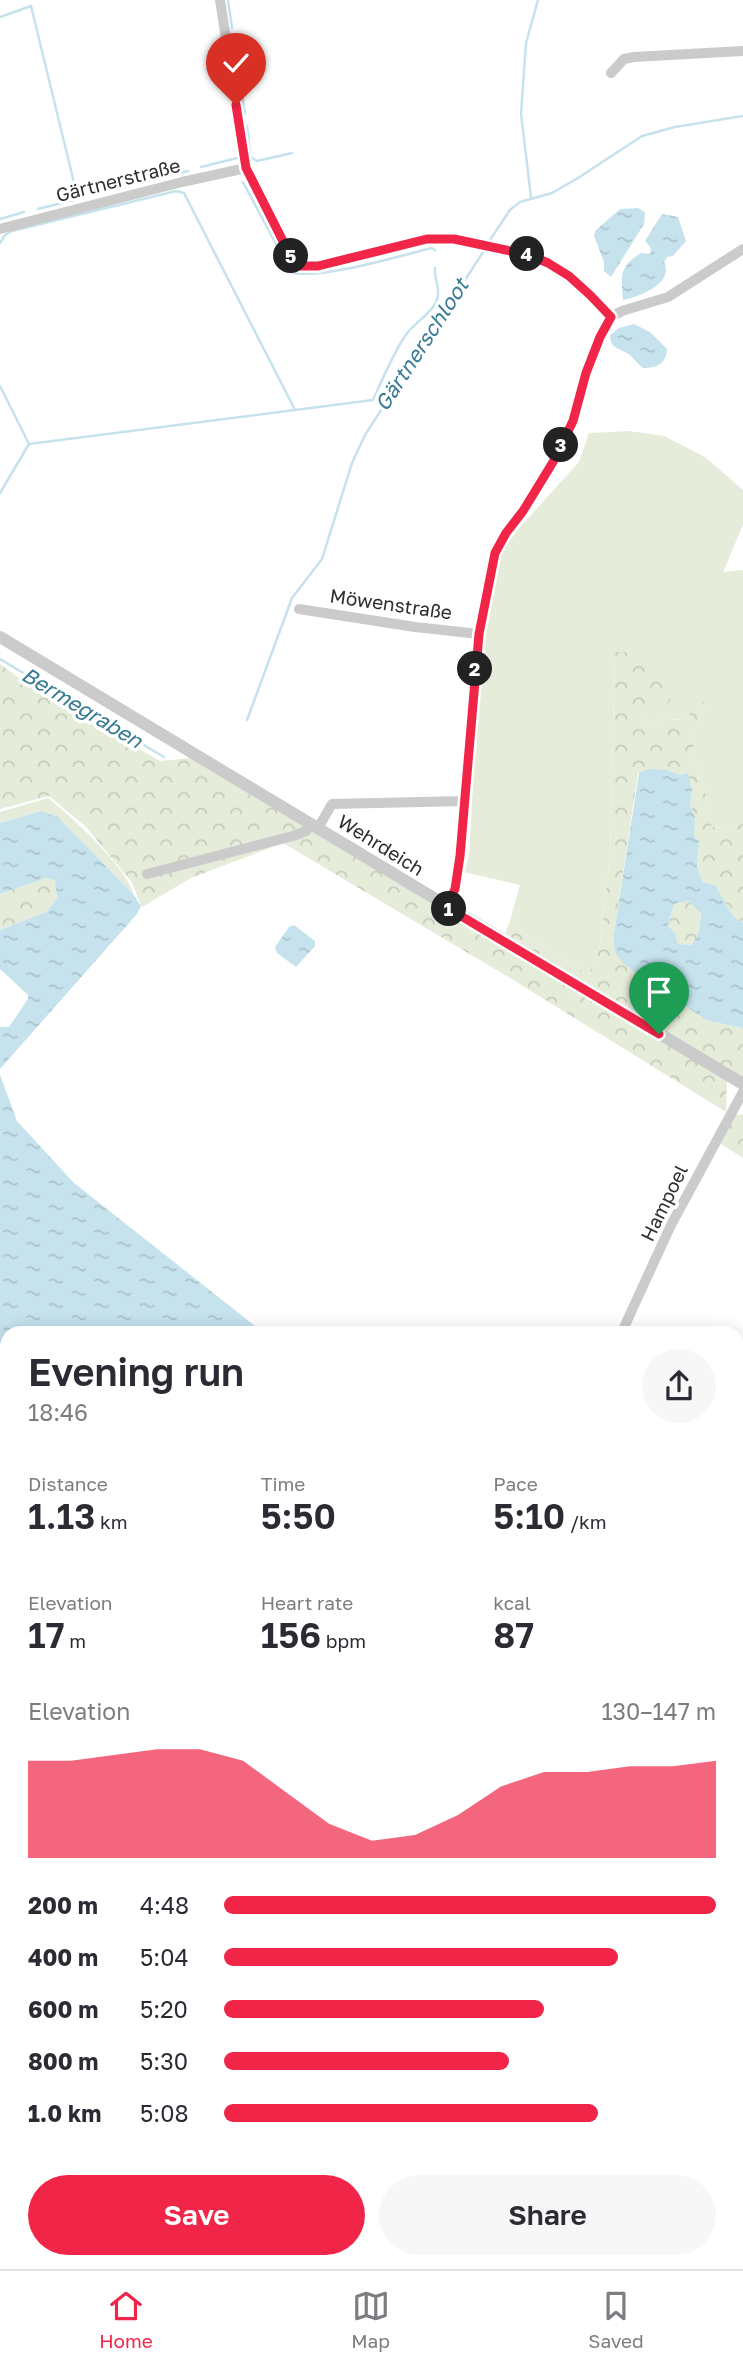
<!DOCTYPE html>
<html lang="en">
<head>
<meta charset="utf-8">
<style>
	body { margin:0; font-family:"Golos Text",sans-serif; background:#f7f7f7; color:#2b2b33; height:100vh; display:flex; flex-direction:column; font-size:26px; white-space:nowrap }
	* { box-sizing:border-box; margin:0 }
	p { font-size:23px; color:#7c7c81 }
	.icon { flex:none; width:38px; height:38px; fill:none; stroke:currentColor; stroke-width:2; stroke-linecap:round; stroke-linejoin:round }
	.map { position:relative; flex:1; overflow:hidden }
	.drawer { position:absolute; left:0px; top:1326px; width:744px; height:943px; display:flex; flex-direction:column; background:#fff; border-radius:21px 21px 0 0; box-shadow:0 4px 18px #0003 }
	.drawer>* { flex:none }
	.pin { position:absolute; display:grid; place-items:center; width:60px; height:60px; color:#fff; margin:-72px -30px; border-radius:50% 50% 50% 0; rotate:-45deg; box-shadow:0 0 7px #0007 }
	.pin .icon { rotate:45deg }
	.km { position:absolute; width:35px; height:35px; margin:-18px; border-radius:50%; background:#222; color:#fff; font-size:19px; line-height:35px; text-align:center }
	.round { display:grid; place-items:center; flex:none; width:74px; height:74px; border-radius:37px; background:#f7f7f7 }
	.summary { display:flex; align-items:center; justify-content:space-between; height:119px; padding:0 28px }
	h1 { font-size:38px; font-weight:600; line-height:52px }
	.figures { display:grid; grid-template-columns:repeat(3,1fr); gap:10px; height:119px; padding:7px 28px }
	.figures div { display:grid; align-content:center }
	.figures b { font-size:35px; font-weight:600 }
	.figures small { font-size:19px; font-weight:400 }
	.figures p { font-size:19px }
	.chart { height:196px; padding:14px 28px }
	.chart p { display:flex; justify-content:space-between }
	.chart svg { width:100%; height:126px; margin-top:7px; fill:#f02548; opacity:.7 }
	.primary-button { display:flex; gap:14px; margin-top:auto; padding:14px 28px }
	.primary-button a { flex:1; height:80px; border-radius:42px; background:#f02548; color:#fff; font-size:28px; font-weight:600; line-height:80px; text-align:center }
	.primary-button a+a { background:#f7f7f7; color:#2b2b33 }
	ul { padding:0 28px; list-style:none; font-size:23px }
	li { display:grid; grid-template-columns:112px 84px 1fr; align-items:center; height:52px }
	li i { height:18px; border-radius:9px; background:#f02548 }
	.menu { display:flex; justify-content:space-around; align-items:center; height:98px; border-top:2px solid #e1e1e2; background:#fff; font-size:19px; color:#7c7c81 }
	.menu a { display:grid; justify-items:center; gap:4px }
	.menu .current { color:#f02548 }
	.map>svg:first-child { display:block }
	.green { fill:#e6ecda }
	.forest { fill:url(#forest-crowns) }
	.water { fill:url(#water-ripples); fill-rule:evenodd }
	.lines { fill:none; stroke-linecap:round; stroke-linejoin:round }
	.stream { stroke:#c5e2ed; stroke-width:2.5 }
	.canal { stroke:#c5e2ed; stroke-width:9 }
	.minor { stroke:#cbcbcb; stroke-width:10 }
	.tertiary { stroke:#cbcbcb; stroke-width:12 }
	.secondary { stroke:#b8b8b8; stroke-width:14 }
	.rail-casing { stroke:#838383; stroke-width:5 }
	.rail { stroke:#fff; stroke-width:2.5; stroke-dasharray:8; stroke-linecap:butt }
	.route-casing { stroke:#fff; stroke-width:14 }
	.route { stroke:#f02548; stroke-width:9 }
	.labels { text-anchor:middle; stroke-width:7; stroke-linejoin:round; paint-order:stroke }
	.street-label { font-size:19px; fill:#2e2e2e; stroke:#fff }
	.water-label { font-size:21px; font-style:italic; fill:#377a94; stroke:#fff }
</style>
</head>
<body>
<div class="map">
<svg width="743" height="2269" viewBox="0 0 743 2269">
	<defs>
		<pattern id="forest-crowns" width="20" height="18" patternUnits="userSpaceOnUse" patternTransform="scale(1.75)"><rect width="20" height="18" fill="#e6ecda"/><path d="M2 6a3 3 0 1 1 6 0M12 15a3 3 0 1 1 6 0" fill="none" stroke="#c6cbbb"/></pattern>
		<pattern id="water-ripples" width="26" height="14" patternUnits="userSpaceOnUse" patternTransform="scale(1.75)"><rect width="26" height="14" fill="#c5e2ed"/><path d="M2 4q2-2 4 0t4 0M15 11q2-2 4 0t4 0" fill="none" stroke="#aac2cc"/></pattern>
	</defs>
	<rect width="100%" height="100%" fill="#fff"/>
	<path class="green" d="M629,431L664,436L705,457L743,490V525L723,572L743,570V824L726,828L712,827L704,786L693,759L694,735L705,703L688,720L664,719C656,727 652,728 642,725L644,716L615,652L610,856L600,945L589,975L509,924L520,885L464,872L469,857L478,692L484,634L499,555L520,527L579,462L589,433Z
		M48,798C74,819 125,865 134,895L58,817L41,811L0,823V812Z"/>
	<path class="forest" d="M615,652L640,653L675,683L667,709L644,716L642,725C652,728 656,727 664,719L687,720L696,699L705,703L694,735L693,759L704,786L712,827L726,828L743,824V923L733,916L715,885L703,882L697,867L699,842L694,836L695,817L690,805L692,791C673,768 667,770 638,773L614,933L629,968L706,1020L743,1028V1080L597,992L505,933L509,924L589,975L600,945L610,856Z
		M0,664L29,685L160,761L192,758L727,1080L726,1112L510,978L283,843L191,878L142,907L131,881L85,826L49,796L0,809Z
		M46,878L56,880L57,898L46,912L0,930V894Z
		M688,901L701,912L699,932L693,945L678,944L675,933L668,927L674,904Z
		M743,1114V1158L721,1144L735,1115Z"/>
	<path class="water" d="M638,208L645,212L644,224L611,277L604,271V262L594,236L595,231L620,209Z
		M662,214L678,217L686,241L673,256L667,257L664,262C675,283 639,297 623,300C621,275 619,267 641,253L650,254L651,248L645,241Z
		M634,324L650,332L667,349C666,364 657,368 643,368C638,364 634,359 630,355C620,348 610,349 610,335L619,328Z
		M649,769L667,770L679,775L688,773L692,791L690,805L695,817L694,836L699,841L697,867L703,882L715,885L733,916L743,923V1028L706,1020L629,968C615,957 613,950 614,933L639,773ZM688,901L701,913L699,932L692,945L678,944L675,933L668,926L674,904Z
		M41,811L58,817L134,895L141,906L137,914L0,1069V1027H9L28,999V995L0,969V930L46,912L57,898L55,880L46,878L0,894V823Z
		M294,925L315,941V946L296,967L277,953L275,947L289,927Z
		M0,1075L17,1121L74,1183L264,1333L7,1334V1610L0,1612Z
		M737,1643L743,1645V1739L737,1736Z"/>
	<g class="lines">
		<path class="stream" d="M228,0L232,28
			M0,17L31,6L78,199L38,209
			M234,42L245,114
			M247,126L250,155
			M249,156L257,161L292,153
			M201,167L237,158
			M243,182L291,272C317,281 402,255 432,248L435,250
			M91,195L188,171
			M531,197L521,114L526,43L538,0
			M0,219L24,212
			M0,243L5,235L12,231L176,191L184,193L295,410
			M488,243L510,210L520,202L552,193L578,178L642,136L675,127L743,116
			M0,386L29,444
			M0,493L29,444L373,400C383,378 392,356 405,336C413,323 432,314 437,300C441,289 434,280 435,268
			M0,659L164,757
			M247,720L292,598L322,559L352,463L365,435L485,249
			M0,1715L7,1712
			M121,2263L123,2269"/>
		<path class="canal" d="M0,2048L2,2041L7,2039"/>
		<path class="minor" d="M220,0L246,168L291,257L301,266H318L427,239H454L529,255L548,263L590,295L611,317
			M611,73L624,59L634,57L743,51
			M0,229L182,182L246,168
			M299,609L415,627L479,634
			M318,828L332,804L465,801
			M147,874L293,836L306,831L311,824
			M446,907L455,889L459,867L479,634L495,553L506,533L523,511L553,462L573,421L586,373L600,336L611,317L622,311L668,297L743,249
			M621,1334L671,1225L743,1092
			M737,1517L743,1522
			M471,2263L482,2269"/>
		<path class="tertiary" d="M0,637L743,1084"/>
		<path class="secondary" d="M0,2175H7
			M410,2263L428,2269"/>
		<g class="rail-casing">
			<path id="rail" d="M0,1691L7,1689
				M737,1985L743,2027
				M530,2263L538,2269"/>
		</g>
		<use href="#rail" class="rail"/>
	</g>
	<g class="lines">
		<g class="route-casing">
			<path id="route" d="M236,105L246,168L291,257L300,266H318L427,239H454L529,255L548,263L569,276L590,295L611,317L600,337L586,373L573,421L553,462L523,511L506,533L495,553L479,634L460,856L455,889L446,907L659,1034"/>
		</g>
		<use href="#route" class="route"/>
	</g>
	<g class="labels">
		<g class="street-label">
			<text transform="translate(118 180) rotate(-14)" y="7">Gärtnerstraße</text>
			<text transform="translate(391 604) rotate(8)" y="7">Möwenstraße</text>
			<text transform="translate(381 845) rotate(32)" y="7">Wehrdeich</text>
			<text transform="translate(664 1203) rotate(-64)" y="7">Hampoel</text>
		</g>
		<g class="water-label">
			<text transform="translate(422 345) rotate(-57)" y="7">Gärtnerschloot</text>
			<text transform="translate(82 708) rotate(31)" y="7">Bermegraben</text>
		</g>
	</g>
</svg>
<div class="pin" style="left:659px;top:1034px;background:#1e9e55"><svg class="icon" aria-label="arrive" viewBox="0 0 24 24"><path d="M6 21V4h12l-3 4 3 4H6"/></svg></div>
<div class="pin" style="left:236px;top:105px;background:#d93025"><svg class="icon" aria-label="check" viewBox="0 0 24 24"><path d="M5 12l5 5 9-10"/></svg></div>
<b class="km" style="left:449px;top:909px">1</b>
<b class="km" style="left:475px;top:669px">2</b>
<b class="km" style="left:561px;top:445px">3</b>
<b class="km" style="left:527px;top:254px">4</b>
<b class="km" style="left:291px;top:256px">5</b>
<section class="drawer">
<div class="summary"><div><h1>Evening run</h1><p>18:46</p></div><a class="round"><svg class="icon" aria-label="share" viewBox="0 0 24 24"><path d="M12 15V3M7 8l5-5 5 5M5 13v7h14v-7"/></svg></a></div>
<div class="figures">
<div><p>Distance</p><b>1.13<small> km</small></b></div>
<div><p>Time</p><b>5:50</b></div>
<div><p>Pace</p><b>5:10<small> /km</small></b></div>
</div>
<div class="figures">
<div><p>Elevation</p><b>17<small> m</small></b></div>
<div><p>Heart rate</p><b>156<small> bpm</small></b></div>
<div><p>kcal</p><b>87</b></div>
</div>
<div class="chart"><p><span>Elevation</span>130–147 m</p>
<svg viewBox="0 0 160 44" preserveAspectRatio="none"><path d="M0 44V10L10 10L20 8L30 6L40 6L50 10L60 21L70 32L80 38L90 36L100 29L110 19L120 14L130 14L140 12L150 12L160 10V44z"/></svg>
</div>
<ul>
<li><b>200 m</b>4:48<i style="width:100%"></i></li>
<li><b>400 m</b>5:04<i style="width:80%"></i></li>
<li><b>600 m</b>5:20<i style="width:65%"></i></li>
<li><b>800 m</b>5:30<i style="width:58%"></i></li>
<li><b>1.0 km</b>5:08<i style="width:76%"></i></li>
</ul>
<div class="primary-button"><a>Save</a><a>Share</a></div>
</section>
</div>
<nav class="menu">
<a class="current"><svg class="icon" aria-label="home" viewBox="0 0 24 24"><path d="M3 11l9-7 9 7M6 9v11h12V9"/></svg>Home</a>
<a><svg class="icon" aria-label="map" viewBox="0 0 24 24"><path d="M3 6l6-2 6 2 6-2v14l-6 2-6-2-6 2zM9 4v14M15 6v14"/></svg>Map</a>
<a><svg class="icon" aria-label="saved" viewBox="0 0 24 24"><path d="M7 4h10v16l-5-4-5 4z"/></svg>Saved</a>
</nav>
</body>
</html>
